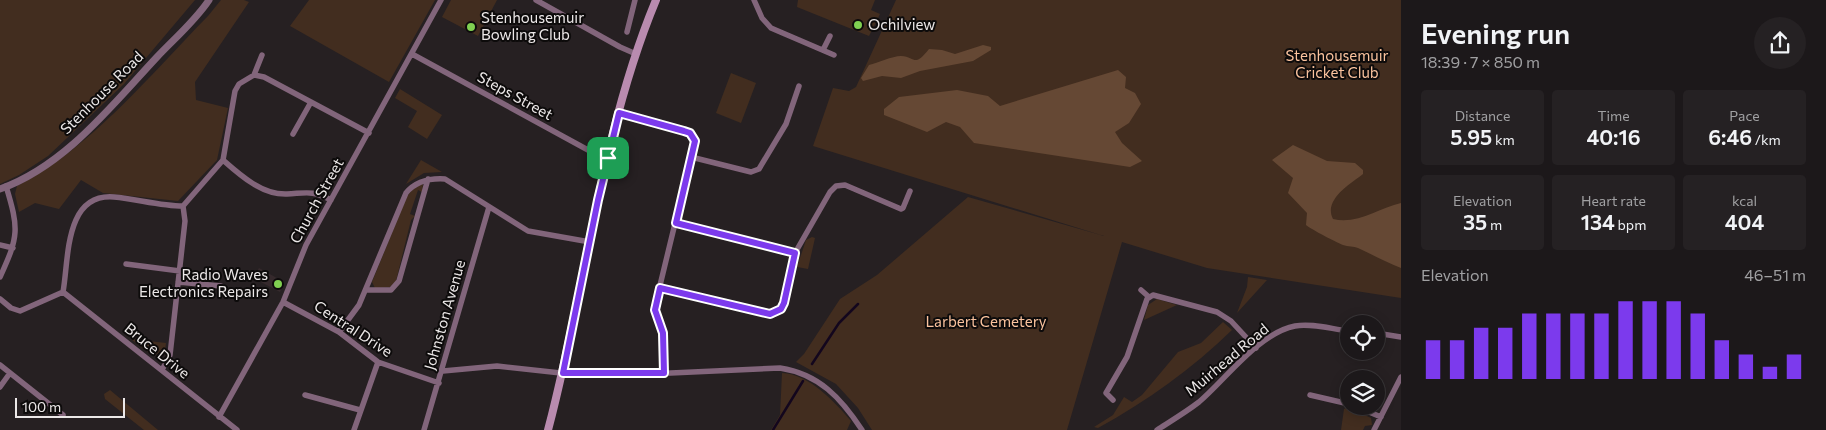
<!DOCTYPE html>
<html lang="en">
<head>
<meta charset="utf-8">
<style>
	body { margin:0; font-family:Commissioner,sans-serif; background:#252123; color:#f1f3f6; height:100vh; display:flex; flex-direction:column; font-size:19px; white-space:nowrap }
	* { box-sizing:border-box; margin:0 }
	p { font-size:16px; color:#a0a0a2 }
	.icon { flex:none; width:28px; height:28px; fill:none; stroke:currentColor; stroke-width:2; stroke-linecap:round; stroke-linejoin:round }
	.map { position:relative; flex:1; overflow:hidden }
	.side { display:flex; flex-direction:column; background:#1c181a; width:425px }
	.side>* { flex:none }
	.controls { position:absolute; left:1340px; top:315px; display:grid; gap:10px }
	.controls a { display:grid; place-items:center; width:45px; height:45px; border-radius:50%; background:#1c181a; box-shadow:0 2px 12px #0003,0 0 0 1px #3a3739; font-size:25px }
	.scale { position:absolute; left:15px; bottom:12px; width:110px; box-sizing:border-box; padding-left:5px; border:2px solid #ece8e8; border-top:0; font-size:14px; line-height:18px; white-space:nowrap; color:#ece8e8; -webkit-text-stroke:4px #0d0b0b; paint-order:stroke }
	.pin { position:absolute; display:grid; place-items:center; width:42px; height:42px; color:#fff; margin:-21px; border-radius:10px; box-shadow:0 2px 8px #0006 }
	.round { display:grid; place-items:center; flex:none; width:52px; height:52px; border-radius:26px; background:#252123 }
	.headline { display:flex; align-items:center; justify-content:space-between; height:85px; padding:0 20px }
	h1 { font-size:28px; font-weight:600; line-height:38px }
	.metrics { display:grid; grid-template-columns:repeat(3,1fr); gap:8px; height:85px; padding:5px 20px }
	.metrics div { display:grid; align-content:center; border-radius:5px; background:#252123; text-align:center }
	.metrics b { font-size:21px; font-weight:600 }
	.metrics small { font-size:14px; font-weight:400 }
	.metrics p { font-size:14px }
	.chart { height:140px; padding:10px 20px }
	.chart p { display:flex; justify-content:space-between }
	.chart svg { width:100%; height:90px; margin-top:5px; stroke:#7c3aed; stroke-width:6 }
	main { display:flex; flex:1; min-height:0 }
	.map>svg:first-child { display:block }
	.built { fill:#35292c }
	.green { fill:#422d1f }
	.forest { fill:#654834 }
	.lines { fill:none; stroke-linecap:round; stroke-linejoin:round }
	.stream { stroke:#13061d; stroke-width:2.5 }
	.minor { stroke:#82657b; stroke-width:5.5 }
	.tertiary { stroke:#82657b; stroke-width:7 }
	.secondary { stroke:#b98baf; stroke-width:8 }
	.route-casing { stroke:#fff; stroke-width:10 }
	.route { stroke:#7c3aed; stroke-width:6 }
	.poi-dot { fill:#80d051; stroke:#0d0b0b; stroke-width:2 }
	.labels { text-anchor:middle; stroke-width:4; stroke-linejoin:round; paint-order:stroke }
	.poi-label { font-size:15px; fill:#ece8e8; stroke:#0d0b0b; text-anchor:start }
	.park-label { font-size:15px; fill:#fbc39e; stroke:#0d0b0b }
	.street-label { font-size:15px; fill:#ece8e8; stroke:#0d0b0b }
</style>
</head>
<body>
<main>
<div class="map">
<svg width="1401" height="430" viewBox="0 0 1401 430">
	<rect width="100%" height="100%" fill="#262022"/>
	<path class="built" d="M259,268L284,282L280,292L253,278Z"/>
	<path class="green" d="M0,0H195L124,84L48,156L19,175L0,184Z
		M221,0H244L249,2L195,82L196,100L228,108L217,160L178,201L103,193L81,180L59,209L35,203L19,212L15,194L17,186C92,147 149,76 208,16Z
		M309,0H435L389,82L290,26Z
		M451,0H497L478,36L442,17Z
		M798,0H875L871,10L880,14L869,36L797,7Z
		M896,0H1401V298L1207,268L1122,242L1067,430H872L858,408L836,384L796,362L804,354L840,299L877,275L968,197L1104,236L813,146L833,88L849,91L856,87Z
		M731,73L756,83L741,123L716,113Z
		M400,89L442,115L427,139L408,127L417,111L395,98Z
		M421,160L442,172L424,173L406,184Z
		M423,184L422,192L418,190L410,214L415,216L411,220L396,281L390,287L375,288L372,282L407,196L415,187Z
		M812,237L815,238L808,269L797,267L806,240Z
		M1248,277L1267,280L1237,313L1247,287Z
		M1157,299L1177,305L1144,320L1148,305Z
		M1223,322L1232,330C1192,369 1147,401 1098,428L1094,427L1113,415L1124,397L1132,402L1142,395L1178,352L1201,343Z
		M131,339L166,343L165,350L153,356Z
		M782,373C809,374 835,402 851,421L847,430H771L780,415Z
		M110,390L158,430H144L105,399L104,394Z
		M1348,407L1371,418L1372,425L1365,426L1363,430H1341L1344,409Z"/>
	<path class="forest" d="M983,45L991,47V50L973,61L920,71L901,78L882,76L863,81L861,78L869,65C878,63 892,56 901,56C916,57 914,68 929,49L942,50L955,54Z
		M1118,70L1126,77L1125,88L1135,93L1141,104L1129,123L1115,132L1122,143L1142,161L1130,167L974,143L960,127L946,122L927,132L884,115V109L899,97L957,90L988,96L1000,106Z
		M1293,145L1327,161L1355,163L1363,170V174C1350,184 1323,200 1333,219C1357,225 1379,208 1401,203V268C1386,262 1373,255 1358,248C1354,246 1348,247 1343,245C1334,241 1314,231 1306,225L1307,213L1288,193L1293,178L1272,160Z"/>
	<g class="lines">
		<path class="stream" d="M812,364L839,323L858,304
			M773,430L803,381"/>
		<path class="minor" d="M536,0L620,47L636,54
			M754,0L762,18L771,28L834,55
			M627,32L635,0
			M823,50L830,36
			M412,54L599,156L608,158
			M254,75L264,77L369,133
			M619,113L685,131L690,133L695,141L655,306L663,333L664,373
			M293,134L311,102
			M691,157L751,172L759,169L786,124L799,86
			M223,160C240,175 262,195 287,194C307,193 312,190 331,200
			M676,223L795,253
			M0,245L13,248
			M126,264L180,271
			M0,277C19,236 19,229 6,186
			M178,282L221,286
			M659,288L764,314L776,312L784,303L795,253L830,192L836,186L845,185L901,209L903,208L910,191
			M366,290H391L399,281L428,179
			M1141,290L1149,297
			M63,292L237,430
			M0,299L11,308L20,311L63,292C69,260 64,193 114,197C137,199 160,206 183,206L223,160L235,91L239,84L254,75L262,55
			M283,302L339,332L378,362L439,383
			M339,332L359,305L406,193C416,181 429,178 445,179L528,231L590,242
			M1376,333L1401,337
			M0,365L63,415
			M162,370L170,355L185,221L183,206
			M443,371L497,366L570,374L627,375L780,368C819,374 841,398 862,430
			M0,387L10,373
			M305,395L360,410
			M1310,395L1349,404
			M1113,400L1106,393L1127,357L1147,299L1153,295L1217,312L1231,321L1256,348
			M1355,406L1381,417
			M219,417L283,302L306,245L441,0
			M354,430L378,362
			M424,430L489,207
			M1157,430C1171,421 1186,412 1199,402C1226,379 1259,333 1295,326C1312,323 1331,329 1349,331
			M1374,430L1401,377"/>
		<path class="tertiary" d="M0,189C65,166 112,105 157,57C175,38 195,21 209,0"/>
		<path class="secondary" d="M548,430C586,288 599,137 656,0"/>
	</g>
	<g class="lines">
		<g class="route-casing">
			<path id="route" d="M619,113L684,131L690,133L695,141L676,223L795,253L784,303L781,309L770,314L660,288L655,310L663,333L664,373H563L598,200Z"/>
		</g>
		<use href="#route" class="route"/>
	</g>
	<g class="poi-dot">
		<circle cx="858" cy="25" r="5"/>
		<circle cx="471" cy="27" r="5"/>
		<circle cx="278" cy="284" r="5"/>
	</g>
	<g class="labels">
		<g class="poi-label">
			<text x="481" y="23">Stenhousemuir<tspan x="481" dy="17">Bowling Club</tspan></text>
			<text x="868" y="30">Ochilview</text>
			<text x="268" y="280" text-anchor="end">Radio Waves<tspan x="268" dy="17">Electronics Repairs</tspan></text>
		</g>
		<g class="park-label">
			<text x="1337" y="61">Stenhousemuir<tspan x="1337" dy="17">Cricket Club</tspan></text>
			<text x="986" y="327">Larbert Cemetery</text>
		</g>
		<g class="street-label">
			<text transform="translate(102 93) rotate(-45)" y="5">Stenhouse Road</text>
			<text transform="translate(515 96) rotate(29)" y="5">Steps Street</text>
			<text transform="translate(317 201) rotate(-61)" y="5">Church Street</text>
			<text transform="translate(445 315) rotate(-74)" y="5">Johnston Avenue</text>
			<text transform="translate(353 329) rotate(33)" y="5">Central Drive</text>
			<text transform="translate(157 351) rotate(39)" y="5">Bruce Drive</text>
			<text transform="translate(1227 360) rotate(-40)" y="5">Muirhead Road</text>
		</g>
	</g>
</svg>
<div class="controls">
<a><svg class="icon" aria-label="locate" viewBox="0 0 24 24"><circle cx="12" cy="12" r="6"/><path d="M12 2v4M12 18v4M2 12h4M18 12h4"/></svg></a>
<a><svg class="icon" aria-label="layers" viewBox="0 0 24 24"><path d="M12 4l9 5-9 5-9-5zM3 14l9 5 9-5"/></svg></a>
</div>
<div class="scale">100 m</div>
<div class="pin" style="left:608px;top:158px;background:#1e9e55"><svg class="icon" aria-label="arrive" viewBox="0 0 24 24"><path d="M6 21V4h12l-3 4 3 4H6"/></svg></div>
</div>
<section class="side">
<div class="headline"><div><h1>Evening run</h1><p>18:39 · 7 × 850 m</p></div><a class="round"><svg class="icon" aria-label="share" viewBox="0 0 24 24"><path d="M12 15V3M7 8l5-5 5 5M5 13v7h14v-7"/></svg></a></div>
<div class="metrics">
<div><p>Distance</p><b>5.95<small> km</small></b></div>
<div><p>Time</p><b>40:16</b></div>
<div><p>Pace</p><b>6:46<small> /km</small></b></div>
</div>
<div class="metrics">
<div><p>Elevation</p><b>35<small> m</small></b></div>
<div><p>Heart rate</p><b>134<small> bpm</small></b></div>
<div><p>kcal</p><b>404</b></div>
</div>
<div class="chart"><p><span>Elevation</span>46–51 m</p>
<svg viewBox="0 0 160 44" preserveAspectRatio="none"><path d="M5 44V25M15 44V25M25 44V19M35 44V19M45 44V12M55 44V12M65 44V12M75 44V12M85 44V6M95 44V6M105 44V6M115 44V12M125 44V25M135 44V32M145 44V38M155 44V32"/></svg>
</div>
</section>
</main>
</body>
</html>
